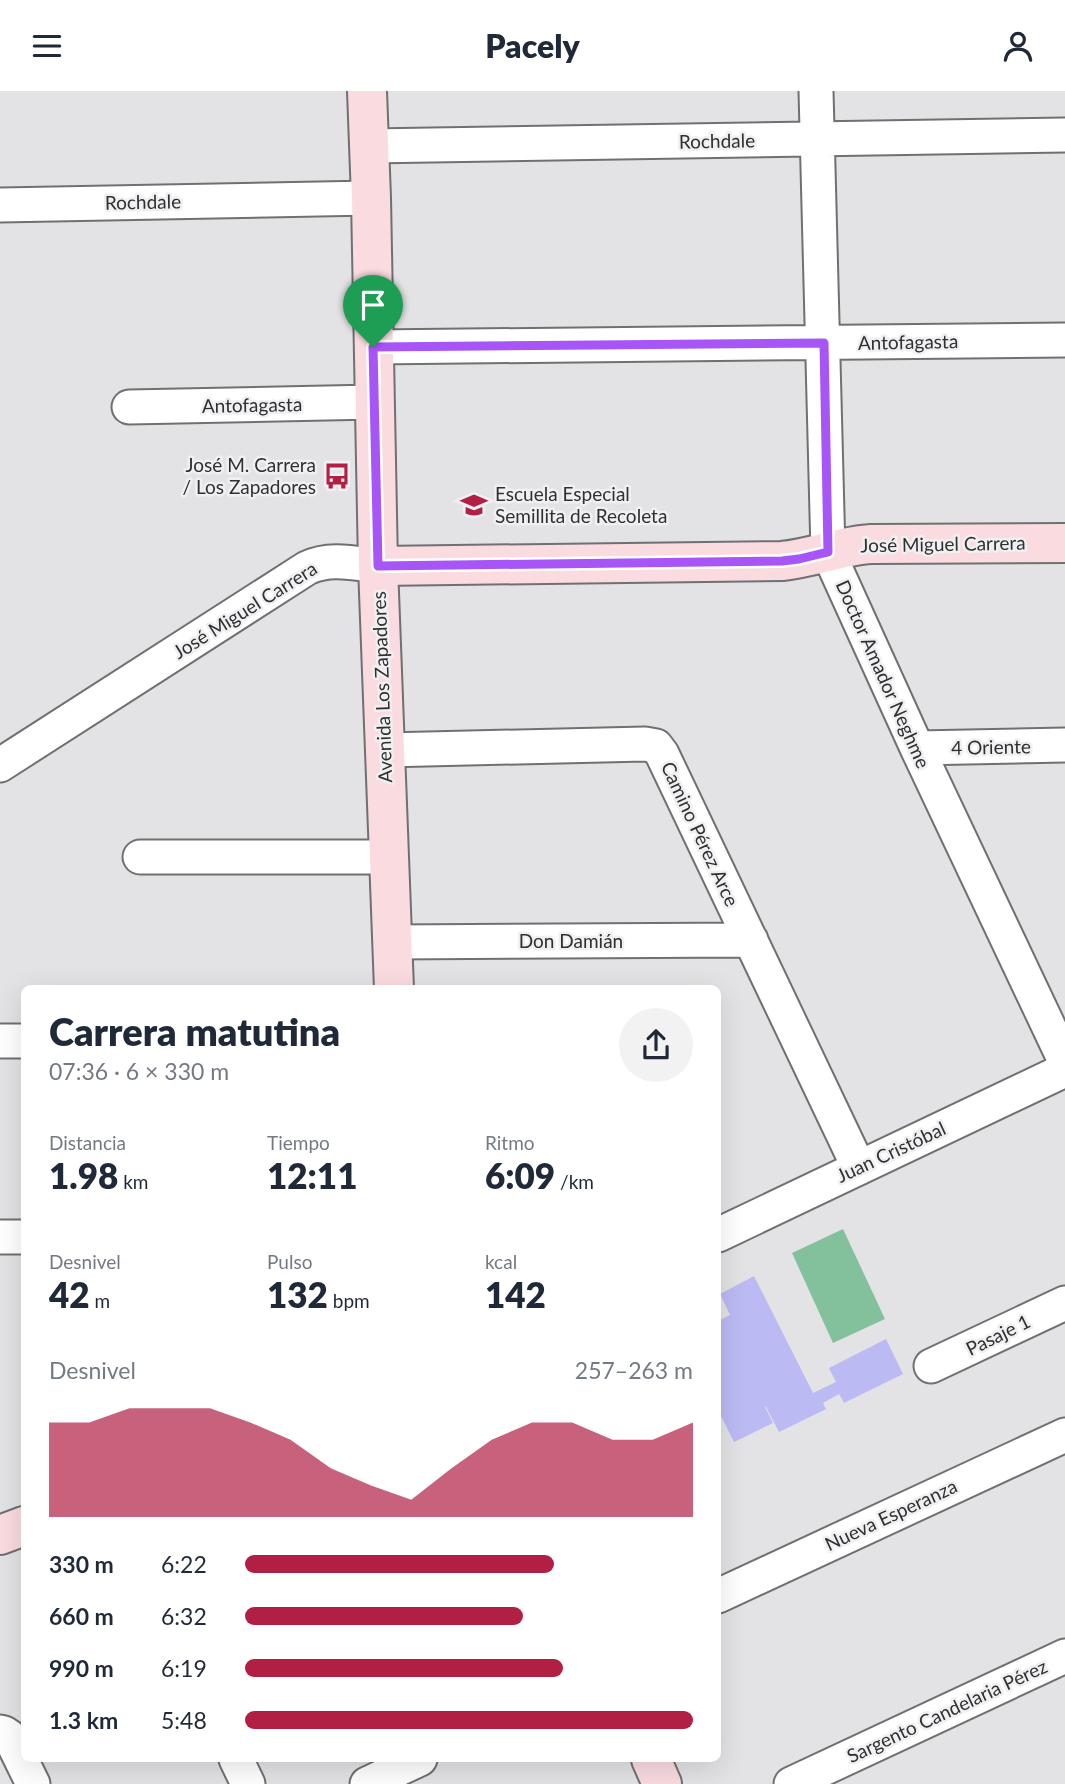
<!DOCTYPE html>
<html lang="es">
<head>
<meta charset="utf-8">
<style>
	body { margin:0; font-family:Lato,sans-serif; background:#f2f2f3; color:#1f2937; height:100vh; display:flex; flex-direction:column; font-size:26px; white-space:nowrap }
	* { box-sizing:border-box; margin:0 }
	p { font-size:23px; color:#747a83 }
	.icon { flex:none; width:38px; height:38px; fill:none; stroke:currentColor; stroke-width:2; stroke-linecap:round; stroke-linejoin:round }
	.map { position:relative; flex:1; overflow:hidden }
	.details { position:absolute; left:21px; top:894px; width:700px; height:777px; display:flex; flex-direction:column; background:#fff; border-radius:10px; box-shadow:0 7px 28px #0002 }
	.details>* { flex:none }
	.pin { position:absolute; display:grid; place-items:center; width:60px; height:60px; color:#fff; margin:-72px -30px; border-radius:50% 50% 50% 0; rotate:-45deg; box-shadow:0 0 7px #0007 }
	.pin .icon { rotate:45deg }
	.round { display:grid; place-items:center; flex:none; width:74px; height:74px; border-radius:37px; background:#f2f2f3 }
	.summary { display:flex; align-items:center; justify-content:space-between; height:119px; padding:0 28px }
	h1 { font-size:38px; font-weight:800; line-height:52px }
	.stats { display:grid; grid-template-columns:repeat(3,1fr); gap:10px; height:119px; padding:7px 28px }
	.stats div { display:grid; align-content:center }
	.stats b { font-size:35px; font-weight:800 }
	.stats small { font-size:19px; font-weight:400 }
	.stats p { font-size:19px }
	.chart { height:196px; padding:14px 28px }
	.chart p { display:flex; justify-content:space-between }
	.chart svg { width:100%; height:126px; margin-top:7px; fill:#b21f44; opacity:.7 }
	ul { padding:0 28px; list-style:none; font-size:23px }
	li { display:grid; grid-template-columns:112px 84px 1fr; align-items:center; height:52px }
	li i { height:18px; border-radius:9px; background:#b21f44 }
	header { display:flex; justify-content:space-between; align-items:center; height:91px; padding:0 28px; background:#fff; font-size:32px; font-weight:800 }
	.map>svg:first-child { display:block }
	.green { fill:#83c19c }
	.building { fill:#bbbaf3 }
	.lines { fill:none; stroke-linecap:round; stroke-linejoin:round }
	.street-casing { stroke:#707072; stroke-width:37 }
	.secondary-casing { stroke:#707072; stroke-width:42 }
	.street { stroke:#fff; stroke-width:33 }
	.secondary { stroke:#fadbdf; stroke-width:38 }
	.route-casing { stroke:#fff; stroke-width:14 }
	.route { stroke:#a855f7; stroke-width:9 }
	.labels { text-anchor:middle; stroke-width:5; stroke-linejoin:round; paint-order:stroke }
	.street-label { font-size:19px; fill:#303031; stroke:#f0f0f3 }
	.poi-label { font-size:19px; fill:#303031; stroke:#f0f0f3; text-anchor:end }
</style>
</head>
<body>
<header><svg class="icon" aria-label="menu" viewBox="0 0 24 24"><path d="M4 6h16M4 12h16M4 18h16"/></svg>Pacely<svg class="icon" aria-label="person" viewBox="0 0 24 24"><circle cx="12" cy="8" r="4"/><path d="M4 21q1-7 8-7t8 7"/></svg></header>
<div class="map">
<svg width="1065" height="1693" viewBox="0 0 1065 1693">
	<rect width="100%" height="100%" fill="#e3e3e5"/>
	<path class="green" d="M843,1138L885,1228L833,1252L792,1162Z"/>
	<path class="building" d="M754,1185L813,1302L836,1291L829,1277L886,1248L903,1283L844,1312L839,1303L823,1312L826,1318L779,1341L766,1316H765L773,1332L734,1351L718,1319V1230L730,1224L720,1203Z"/>
	<g class="lines">
		<g class="street-casing">
			<path id="street" d="M816,0L828,461L917,657L1065,970
				M369,55L1065,44
				M0,114L371,107
				M373,256L1065,249
				M129,316L375,311
				M917,657L1065,654
				M385,659L645,653L656,655L662,663L859,1077
				M0,674L307,477C329,466 354,472 378,475
				M140,766H389
				M392,851L751,849
				M0,950H24
				M718,1144L1065,979
				M0,1146H24
				M931,1275L1065,1212
				M718,1505L1065,1344
				M0,1641L4,1642L10,1646L33,1693
				M236,1668L248,1693
				M367,1693L420,1668
				M791,1693L1065,1565"/>
		</g>
		<g class="secondary-casing">
			<path id="secondary" d="M367,0L371,107L378,475L394,898
				M378,475L782,470C813,467 840,455 871,453L1065,452
				M0,1444L24,1435
				M651,1668L662,1693"/>
		</g>
		<use href="#street" class="street"/>
		<use href="#secondary" class="secondary"/>
	</g>
	<g class="lines">
		<g class="route-casing">
			<path id="route" d="M824,252L828,461L799,468L782,470L378,475L373,256Z"/>
		</g>
		<use href="#route" class="route"/>
	</g>
	<defs>
		<g id="bus-bare" transform="scale(2.1)"><path d="M-5-6H5V4H4V6H2V4H-2V6H-4V4H-5ZM-3.5-4V0h7V-4ZM-3.5 1.2v1.5H-2V1.2ZM2 1.2v1.5H3.5V1.2Z" fill="#b21f44" stroke="#f0f0f3" stroke-width="2.5" paint-order="stroke"/></g>
		<g id="school-bare" transform="scale(2.1)"><path d="M0-5L7-2L0 1L-7-2ZM-4 1L0 2.5L4 1V4Q0 6-4 4Z" fill="#b21f44" stroke="#f0f0f3" stroke-width="2.5" paint-order="stroke"/></g>
	</defs>
	<g fill-rule="evenodd">
		<use href="#bus-bare" x="337" y="385"/>
		<use href="#school-bare" x="474" y="414"/>
	</g>
	<g class="labels">
		<g class="street-label">
			<text transform="translate(717 50) rotate(-1)" y="7">Rochdale</text>
			<text transform="translate(143 111) rotate(-1)" y="7">Rochdale</text>
			<text transform="translate(908 251) rotate(-1)" y="7">Antofagasta</text>
			<text transform="translate(252 314) rotate(-1)" y="7">Antofagasta</text>
			<text transform="translate(943 453) rotate(-1)" y="7">José Miguel Carrera</text>
			<text transform="translate(245 519) rotate(-32)" y="7">José Miguel Carrera</text>
			<text transform="translate(883 583) rotate(66)" y="7">Doctor Amador Neghme</text>
			<text transform="translate(382 596) rotate(-92)" y="7">Avenida Los Zapadores</text>
			<text transform="translate(991 656) rotate(-1)" y="7">4 Oriente</text>
			<text transform="translate(700 743) rotate(65)" y="7">Camino Pérez Arce</text>
			<text x="571" y="857">Don Damián</text>
			<text transform="translate(891 1061) rotate(-25)" y="7">Juan Cristóbal</text>
			<text transform="translate(998 1244) rotate(-26)" y="7">Pasaje 1</text>
			<text transform="translate(891 1424) rotate(-25)" y="7">Nueva Esperanza</text>
			<text transform="translate(947 1620) rotate(-25)" y="7">Sargento Candelaria Pérez</text>
		</g>
		<g class="poi-label">
			<text x="316" y="381">José M. Carrera<tspan x="316" dy="22">/ Los Zapadores</tspan></text>
			<text x="495" y="410" text-anchor="start">Escuela Especial<tspan x="495" dy="22">Semillita de Recoleta</tspan></text>
		</g>
	</g>
</svg>
<div class="pin" style="left:373px;top:256px;background:#1e9e55"><svg class="icon" aria-label="arrive" viewBox="0 0 24 24"><path d="M6 21V4h12l-3 4 3 4H6"/></svg></div>
<section class="details">
<div class="summary"><div><h1>Carrera matutina</h1><p>07:36 · 6 × 330 m</p></div><a class="round"><svg class="icon" aria-label="share" viewBox="0 0 24 24"><path d="M12 15V3M7 8l5-5 5 5M5 13v7h14v-7"/></svg></a></div>
<div class="stats">
<div><p>Distancia</p><b>1.98<small> km</small></b></div>
<div><p>Tiempo</p><b>12:11</b></div>
<div><p>Ritmo</p><b>6:09<small> /km</small></b></div>
</div>
<div class="stats">
<div><p>Desnivel</p><b>42<small> m</small></b></div>
<div><p>Pulso</p><b>132<small> bpm</small></b></div>
<div><p>kcal</p><b>142</b></div>
</div>
<div class="chart"><p><span>Desnivel</span>257–263 m</p>
<svg viewBox="0 0 160 44" preserveAspectRatio="none"><path d="M0 44V11L10 11L20 6L30 6L40 6L50 11L60 17L70 27L80 33L90 38L100 27L110 17L120 11L130 11L140 17L150 17L160 11V44z"/></svg>
</div>
<ul>
<li><b>330 m</b>6:22<i style="width:69%"></i></li>
<li><b>660 m</b>6:32<i style="width:62%"></i></li>
<li><b>990 m</b>6:19<i style="width:71%"></i></li>
<li><b>1.3 km</b>5:48<i style="width:100%"></i></li>
</ul>
</section>
</div>
</body>
</html>
